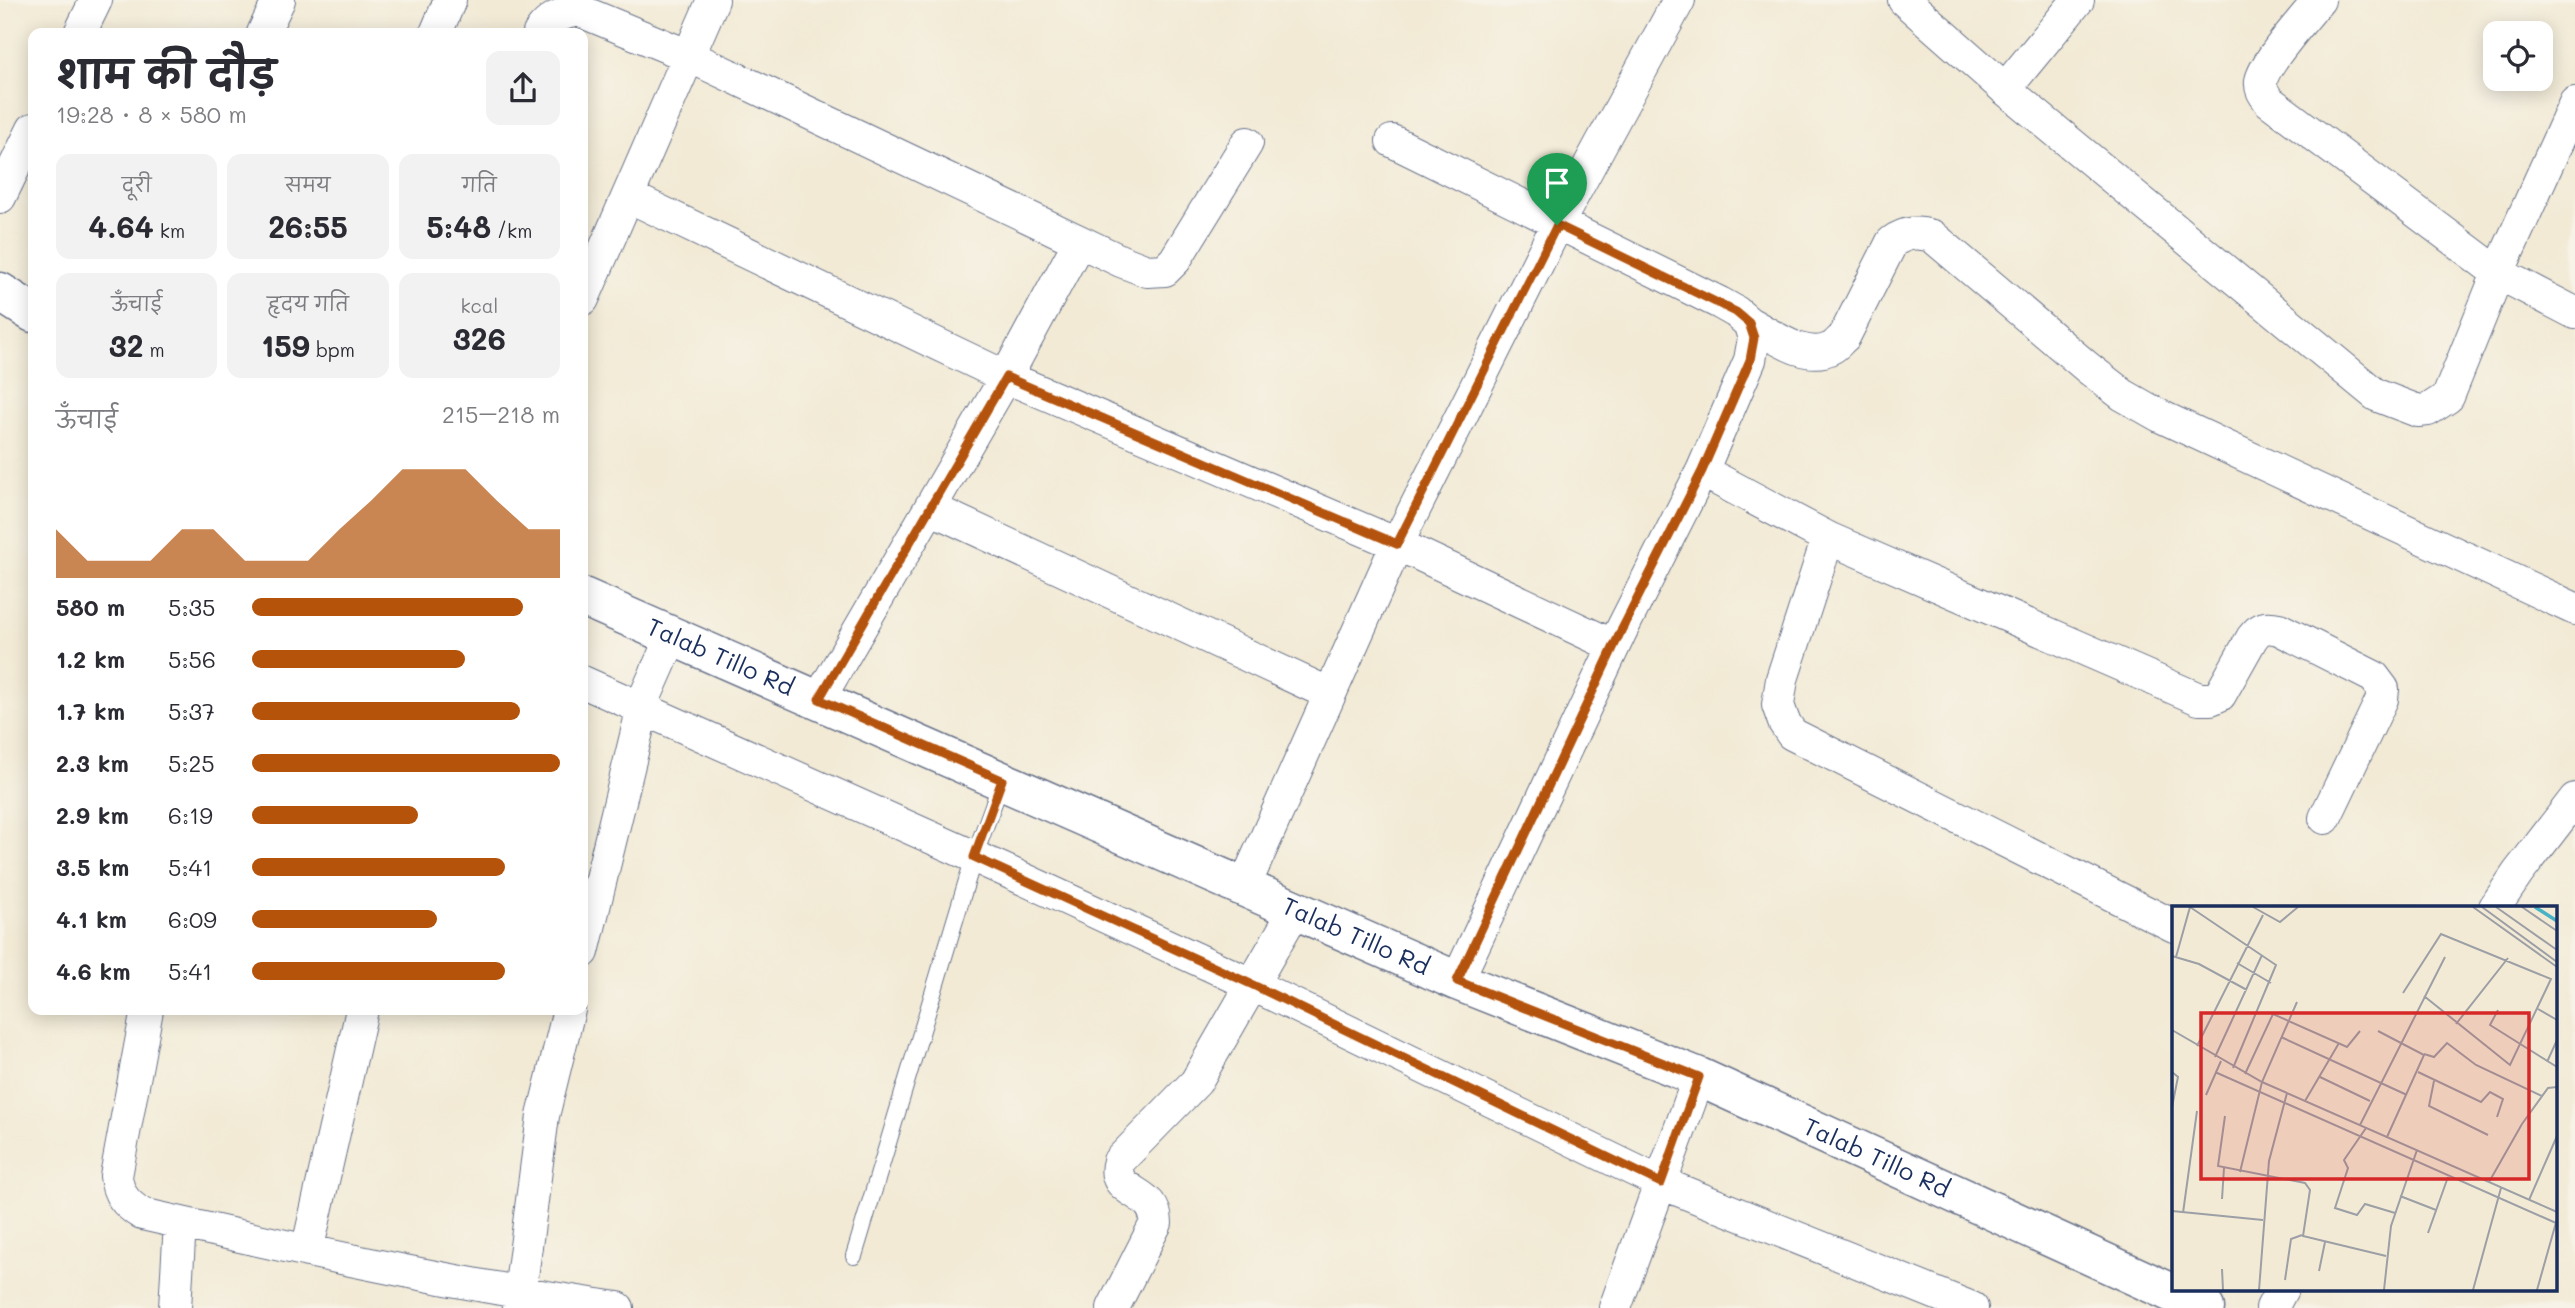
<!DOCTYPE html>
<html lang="hi">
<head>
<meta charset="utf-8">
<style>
	body { margin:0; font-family:Mali,"Playpen Sans Deva",sans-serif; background:#f2f2f3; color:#2b2b33; height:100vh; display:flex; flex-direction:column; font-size:26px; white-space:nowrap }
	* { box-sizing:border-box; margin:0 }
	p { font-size:23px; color:#7c7c81 }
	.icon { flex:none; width:38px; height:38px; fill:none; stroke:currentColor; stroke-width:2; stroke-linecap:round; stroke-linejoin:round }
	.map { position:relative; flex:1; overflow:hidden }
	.panel { position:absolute; left:28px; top:28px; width:560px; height:987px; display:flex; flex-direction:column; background:#fff; border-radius:14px; box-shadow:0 4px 18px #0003 }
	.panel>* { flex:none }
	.fabs { position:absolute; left:2483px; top:21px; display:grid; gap:14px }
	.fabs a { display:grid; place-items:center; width:70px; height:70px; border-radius:14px; background:#fff; box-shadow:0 4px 18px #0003; font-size:35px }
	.pin { position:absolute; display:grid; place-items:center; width:60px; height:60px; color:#fff; margin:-72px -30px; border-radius:50% 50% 50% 0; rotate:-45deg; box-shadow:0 0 7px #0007 }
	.pin .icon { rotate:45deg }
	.round { display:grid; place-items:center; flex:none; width:74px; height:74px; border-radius:14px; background:#f2f2f3 }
	.head { display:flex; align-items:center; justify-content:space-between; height:119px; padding:0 28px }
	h1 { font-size:38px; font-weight:700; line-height:52px }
	.figures { display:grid; grid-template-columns:repeat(3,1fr); gap:10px; height:119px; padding:7px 28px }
	.figures div { display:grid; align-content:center; border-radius:14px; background:#f2f2f3; text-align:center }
	.figures b { font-size:30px; font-weight:700 }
	.figures small { font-size:19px; font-weight:400 }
	.figures p { font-size:19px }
	.chart { height:196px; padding:14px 28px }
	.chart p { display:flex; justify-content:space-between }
	.chart svg { width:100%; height:126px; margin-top:7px; fill:#b45309; opacity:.7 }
	ul { padding:0 28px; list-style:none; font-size:23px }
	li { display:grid; grid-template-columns:112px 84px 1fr; align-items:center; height:52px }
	li i { height:18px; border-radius:9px; background:#b45309 }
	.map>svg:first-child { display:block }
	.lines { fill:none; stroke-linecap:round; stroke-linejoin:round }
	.service-casing { stroke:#667088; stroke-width:18 }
	.minor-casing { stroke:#667088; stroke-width:34 }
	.secondary-casing { stroke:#667088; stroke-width:41 }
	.service { stroke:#fff; stroke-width:16 }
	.minor { stroke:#fff; stroke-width:32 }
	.secondary { stroke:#fff; stroke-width:38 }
	.route-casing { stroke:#fff; stroke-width:14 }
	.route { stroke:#b45309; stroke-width:9 }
	.labels { text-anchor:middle; stroke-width:5; stroke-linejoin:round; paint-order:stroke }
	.street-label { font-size:24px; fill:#1b2f5e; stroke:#f7f3e8 }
	.inset-river { fill:none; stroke:#48b2c6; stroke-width:3.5 }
	.inset-road { fill:none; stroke:#9c9fa5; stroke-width:2 }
	.view { fill:#d62828; fill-opacity:0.15; stroke:#d62828; stroke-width:3.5 }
	.inset-edge { fill:none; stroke:#1b2f5e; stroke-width:3.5 }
</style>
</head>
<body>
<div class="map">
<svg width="2575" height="1308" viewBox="0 0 2575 1308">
	<rect width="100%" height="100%" fill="#f7f3e8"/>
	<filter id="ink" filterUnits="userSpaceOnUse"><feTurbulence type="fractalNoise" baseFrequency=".0143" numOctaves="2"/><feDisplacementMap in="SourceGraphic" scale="14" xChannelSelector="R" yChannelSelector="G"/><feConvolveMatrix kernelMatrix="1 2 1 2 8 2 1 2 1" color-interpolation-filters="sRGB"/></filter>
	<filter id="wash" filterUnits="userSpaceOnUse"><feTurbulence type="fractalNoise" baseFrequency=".00686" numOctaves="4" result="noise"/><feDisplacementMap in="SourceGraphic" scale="28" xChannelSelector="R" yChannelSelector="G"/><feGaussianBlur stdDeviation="1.57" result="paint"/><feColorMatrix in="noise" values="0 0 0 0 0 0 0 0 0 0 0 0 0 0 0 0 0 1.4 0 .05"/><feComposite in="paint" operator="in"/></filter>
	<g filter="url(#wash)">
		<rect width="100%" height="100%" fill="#f2ead5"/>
	</g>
	<g filter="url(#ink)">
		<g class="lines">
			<g class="service-casing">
				<path id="service" d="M854,1256L974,857L1002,781"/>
			</g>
			<g class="minor-casing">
				<path id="minor" d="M1904,0L2005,89L2376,395L2418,411L2428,410L2448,397L2498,273L2575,103
					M2319,0C2305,18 2265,61 2261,81C2260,89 2264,94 2269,101L2498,273L2575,313
					M80,33L96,0
					M263,33L279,0
					M436,33L450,0
					M539,33C550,18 560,14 578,10L689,56L1121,261L1147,271L1165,270L1175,260L1247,143
					M2005,89L2078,0
					M1392,141L1720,303L1736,312L1749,323L1754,338L1750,360L1702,471L1621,631L1457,981
					M628,196L1006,377L1397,544L1614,646
					M0,197L33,129
					M583,299L713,0
					M1749,323C1771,334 1806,362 1831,348C1836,346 1840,340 1844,337L1892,242C1906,232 1917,232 1932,236L2088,368L2123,395L2160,416L2575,609
					M1702,471L1828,538L2199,699H2211L2220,695L2252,638C2260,627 2266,626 2279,629L2374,677L2383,689L2382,699L2325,818
					M930,508L1330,694
					M1828,538L1782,679L1778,705L1784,722L1792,734L2174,926
					M583,682L1004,870L1253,985L1661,1183L1972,1308
					M819,699L1006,377L1079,242
					M1244,887L1397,544L1557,225L1679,0
					M2495,907L2518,873L2575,799
					M583,952L646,695L672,636
					M147,1010L116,1176C118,1195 126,1204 142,1214C300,1250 458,1285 618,1308
					M307,1251L362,1010
					M175,1308L180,1223
					M518,1308L543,1116L569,1010
					M1113,1308L1156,1223C1156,1187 1108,1196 1119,1161L1196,1082L1295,910
					M1615,1308L1699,1077
					M2272,1308L2282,1289"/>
			</g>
			<g class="secondary-casing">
				<g id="secondary">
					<path d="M0,292L33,313"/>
					<path id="s1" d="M583,597L1457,981L1699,1077L2205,1308"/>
				</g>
			</g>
			<use href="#service" class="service"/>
			<use href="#minor" class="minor"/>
			<use href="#secondary" class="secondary"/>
		</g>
	</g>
	<g class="lines" filter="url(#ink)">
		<g class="route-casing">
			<path id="route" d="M1557,225L1736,312L1749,323L1754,338L1750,360L1702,471L1621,631L1457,981L1699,1077L1661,1183L1253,985L974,857L1002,780L819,699L1006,377L1397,544Z"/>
		</g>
		<use href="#route" class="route"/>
	</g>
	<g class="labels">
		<g class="street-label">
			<text dy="8" stroke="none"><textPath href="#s1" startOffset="150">Talab Tillo Rd</textPath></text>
			<text dy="8" stroke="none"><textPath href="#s1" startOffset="844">Talab Tillo Rd</textPath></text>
			<text dy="8" stroke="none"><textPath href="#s1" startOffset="1410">Talab Tillo Rd</textPath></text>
		</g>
	</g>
	<g transform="translate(2172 906)">
		<rect width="385" height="385" fill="#f2ead5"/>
		<path class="inset-river" d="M363,1L385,15"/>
		<path class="inset-road" d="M18,1L104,59L61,162M81,1L108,16L126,1M301,1L385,61M310,1L385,56M324,1L385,44M350,1L385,25M0,50L27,58L75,84M4,51L18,1M65,57L99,77M231,87L269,28L379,73L338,159L252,90M366,103L385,114M326,104L318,119L385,161M284,118L336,52M0,124L90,176L385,306M206,125L252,149L215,231M109,131L235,189M25,140L91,9M252,148L262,151L275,137L304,159L370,190M43,151L90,49M375,156L385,134M0,166L6,171L0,201M43,166L384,317M246,166L309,196L318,186L331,193L325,211M73,168L101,108L175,141L188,125M148,171L198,195M262,175L257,200L316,229M34,189L49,155M133,195L167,137M53,210L46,260L133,277L138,284L131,330L214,350M188,219L273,51M194,222L172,254L176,262L163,302L185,309L193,298L223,307M68,266L90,176L125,96M317,276L350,218L376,182L385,181M228,290L264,304M50,293L52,262M357,294L385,230M0,305L91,314M11,307L25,205M256,327L276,271M50,363L51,384M147,365L153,336M113,374L119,333L130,329M87,384L97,255L115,187M212,384L219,320L245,244M301,384L329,282M365,384L385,313"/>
		<path class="view" d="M29,107H357V273H29Z"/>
		<rect width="385" height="385" class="inset-edge"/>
	</g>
</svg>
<div class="fabs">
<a><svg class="icon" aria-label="locate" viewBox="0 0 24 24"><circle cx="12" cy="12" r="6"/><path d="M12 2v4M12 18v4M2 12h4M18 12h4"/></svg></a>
</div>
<div class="pin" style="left:1557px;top:225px;background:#1e9e55"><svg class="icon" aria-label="arrive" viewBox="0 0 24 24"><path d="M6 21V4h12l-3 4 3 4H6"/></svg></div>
<section class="panel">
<div class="head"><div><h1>शाम की दौड़</h1><p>19:28 · 8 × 580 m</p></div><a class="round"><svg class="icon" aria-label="share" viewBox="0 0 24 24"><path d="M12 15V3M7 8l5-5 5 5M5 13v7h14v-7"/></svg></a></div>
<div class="figures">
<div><p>दूरी</p><b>4.64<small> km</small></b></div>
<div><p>समय</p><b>26:55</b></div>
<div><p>गति</p><b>5:48<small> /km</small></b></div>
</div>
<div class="figures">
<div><p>ऊँचाई</p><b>32<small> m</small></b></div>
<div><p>हृदय गति</p><b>159<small> bpm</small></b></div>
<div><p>kcal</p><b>326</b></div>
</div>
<div class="chart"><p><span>ऊँचाई</span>215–218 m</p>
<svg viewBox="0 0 160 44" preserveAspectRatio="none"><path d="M0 44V27L10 38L20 38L30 38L40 27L50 27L60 38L70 38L80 38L90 27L100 17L110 6L120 6L130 6L140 17L150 27L160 27V44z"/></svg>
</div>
<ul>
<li><b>580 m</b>5:35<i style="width:88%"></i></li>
<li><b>1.2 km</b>5:56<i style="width:69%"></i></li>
<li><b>1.7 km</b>5:37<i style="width:87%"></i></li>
<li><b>2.3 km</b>5:25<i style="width:100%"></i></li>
<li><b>2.9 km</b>6:19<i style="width:54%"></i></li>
<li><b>3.5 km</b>5:41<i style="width:82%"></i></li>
<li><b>4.1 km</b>6:09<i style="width:60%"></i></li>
<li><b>4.6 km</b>5:41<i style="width:82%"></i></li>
</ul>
</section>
</div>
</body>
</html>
